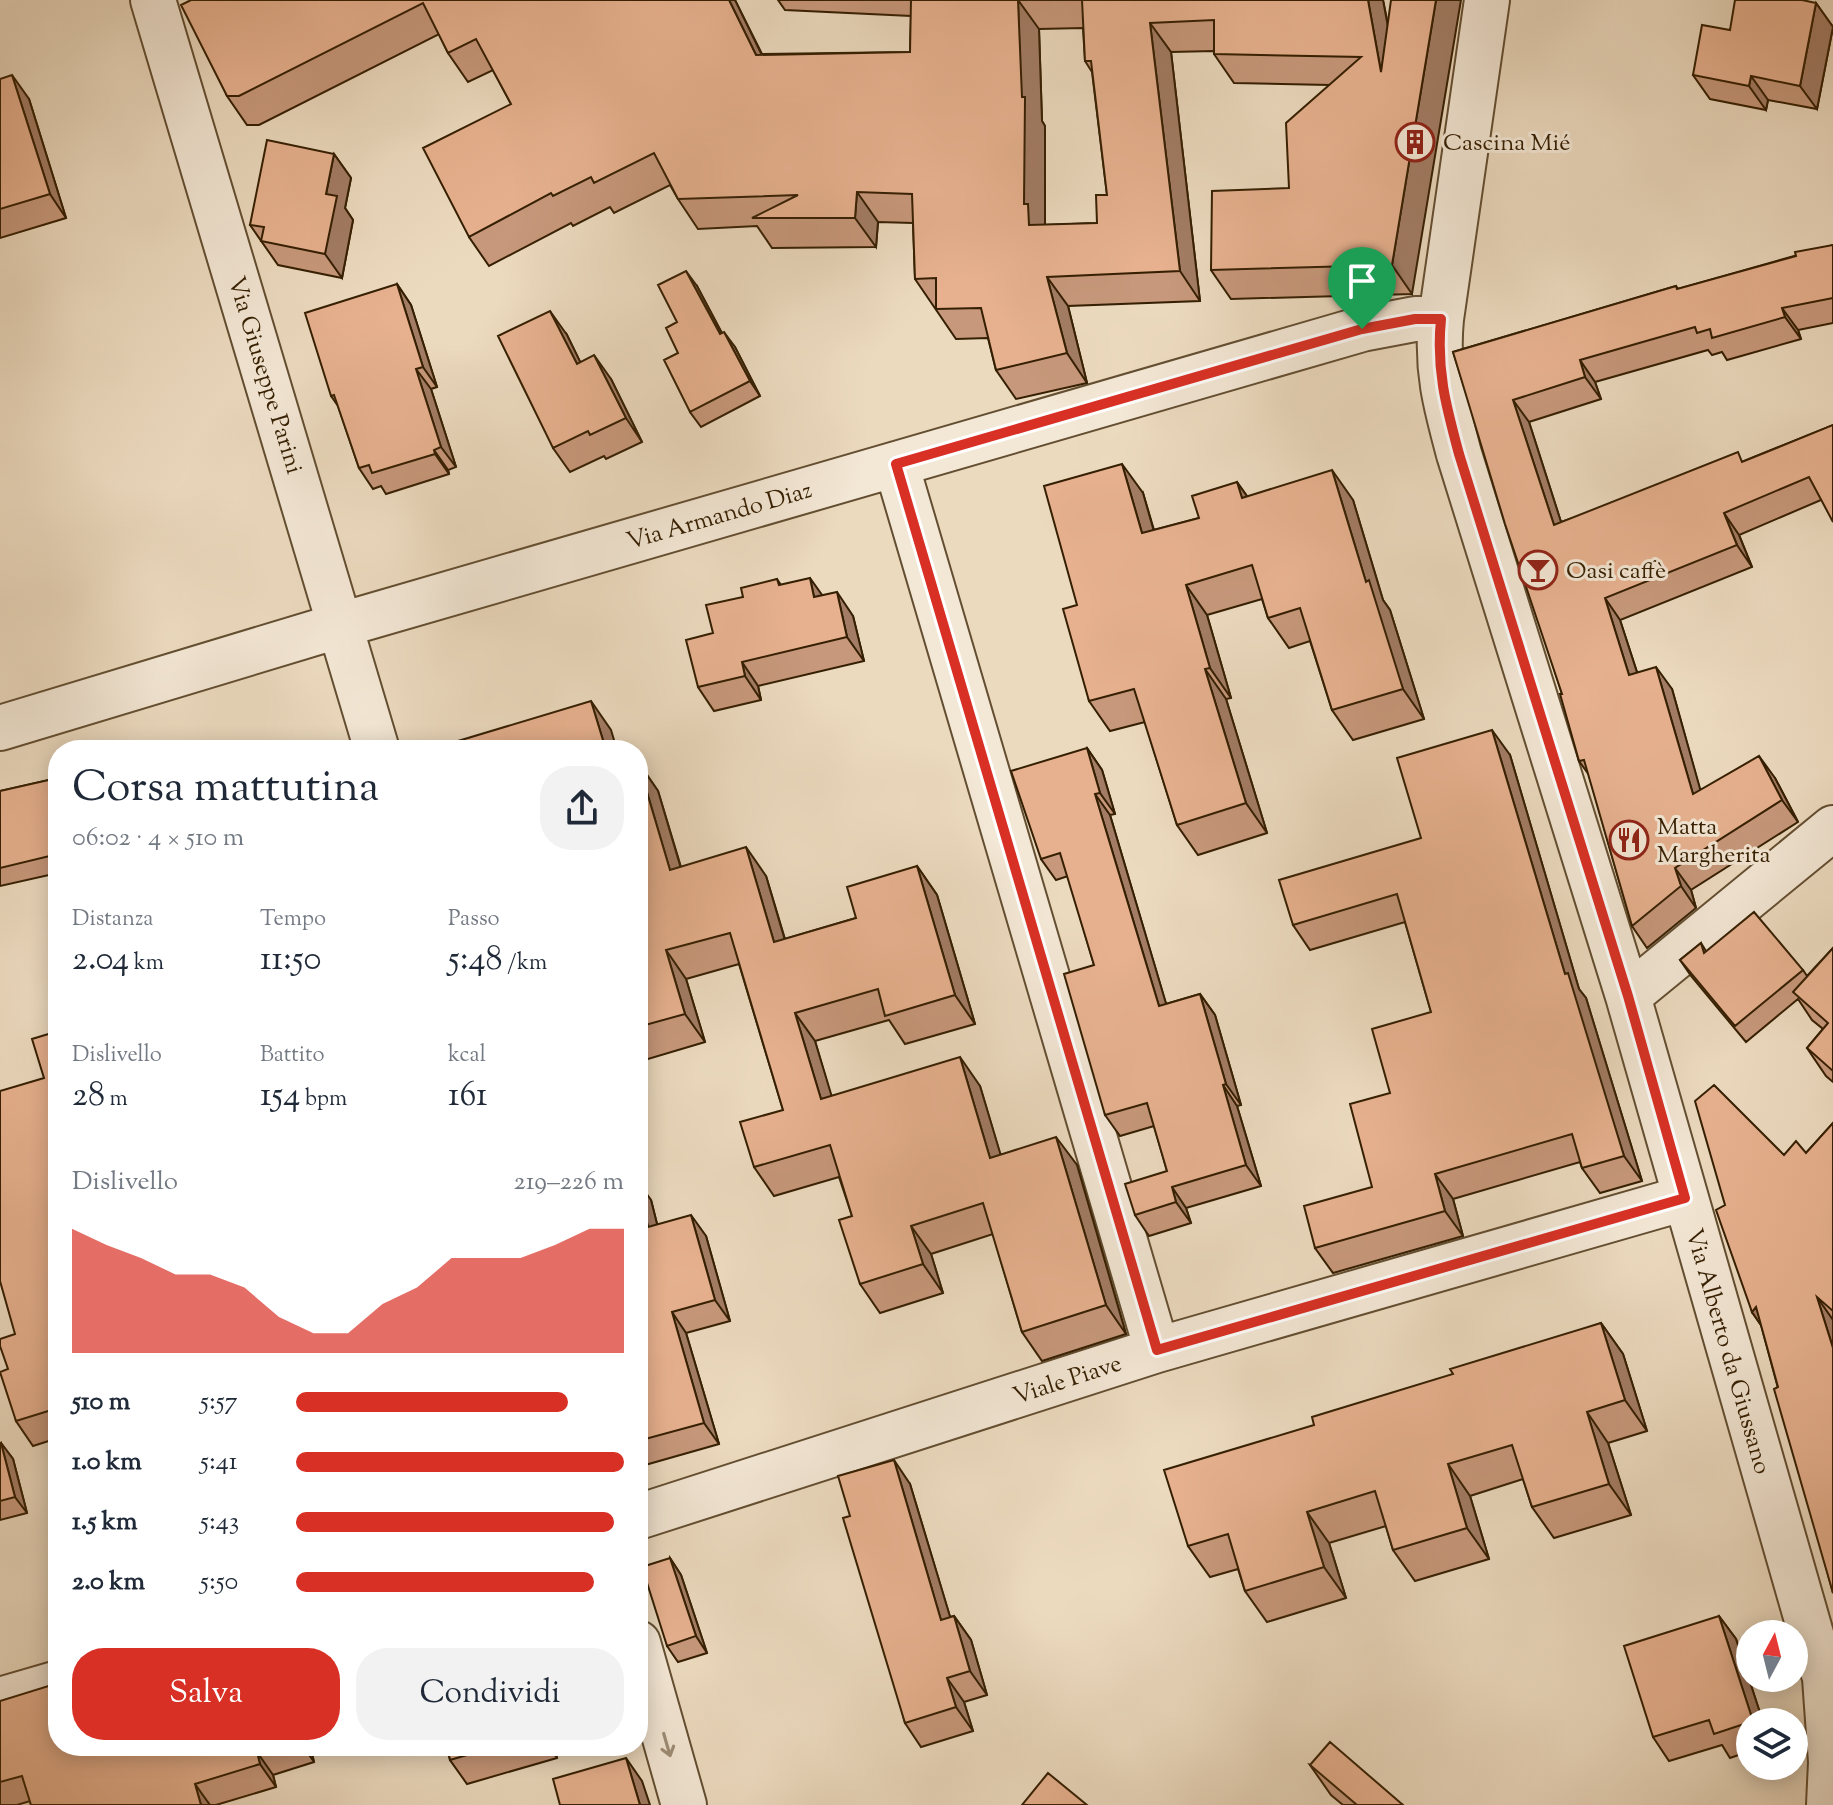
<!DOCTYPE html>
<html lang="it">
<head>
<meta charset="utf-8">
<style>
	body { margin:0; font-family:"Sorts Mill Goudy",serif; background:#f2f2f3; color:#1f2937; height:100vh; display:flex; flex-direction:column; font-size:30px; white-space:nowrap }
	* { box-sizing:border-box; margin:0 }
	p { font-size:26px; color:#747a83 }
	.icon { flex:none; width:44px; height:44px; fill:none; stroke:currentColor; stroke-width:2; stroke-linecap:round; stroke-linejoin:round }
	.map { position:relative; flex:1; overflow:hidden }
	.panel { position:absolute; left:48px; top:740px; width:600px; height:1016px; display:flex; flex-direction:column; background:#fff; border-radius:32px; box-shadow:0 4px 20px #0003 }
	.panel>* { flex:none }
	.needle { width:52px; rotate:7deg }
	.controls { position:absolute; left:1736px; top:1620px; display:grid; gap:16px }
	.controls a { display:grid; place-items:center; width:72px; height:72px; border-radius:50%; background:#fff; box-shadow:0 4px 20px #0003; font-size:40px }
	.pin { position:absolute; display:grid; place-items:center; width:68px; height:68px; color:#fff; margin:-82px -34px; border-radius:50% 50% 50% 0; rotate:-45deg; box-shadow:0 0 8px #0007 }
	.pin .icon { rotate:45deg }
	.round { display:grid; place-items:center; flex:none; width:84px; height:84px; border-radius:32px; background:#f2f2f3 }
	.headline { display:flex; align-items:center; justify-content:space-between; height:136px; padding:0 24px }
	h1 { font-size:44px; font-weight:600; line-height:60px }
	.metrics { display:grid; grid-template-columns:repeat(3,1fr); gap:12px; height:136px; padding:8px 24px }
	.metrics div { display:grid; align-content:center }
	.metrics b { font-size:34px; font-weight:600 }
	.metrics small { font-size:22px; font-weight:400 }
	.metrics p { font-size:22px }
	.chart { height:224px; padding:16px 24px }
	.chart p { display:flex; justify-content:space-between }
	.chart svg { width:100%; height:144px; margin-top:8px; fill:#d93025; opacity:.7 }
	.primary-button { display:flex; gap:16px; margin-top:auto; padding:16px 24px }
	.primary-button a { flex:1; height:92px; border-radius:32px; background:#d93025; color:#fff; font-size:32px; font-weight:600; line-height:92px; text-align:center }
	.primary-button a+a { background:#f2f2f3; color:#1f2937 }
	ul { padding:0 24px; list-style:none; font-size:26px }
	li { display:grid; grid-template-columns:128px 96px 1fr; align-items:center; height:60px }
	li i { height:20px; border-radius:10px; background:#d93025 }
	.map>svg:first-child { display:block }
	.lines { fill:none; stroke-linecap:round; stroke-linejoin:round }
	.minor-casing { stroke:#634e31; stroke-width:48 }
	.minor { stroke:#f3e7d5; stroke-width:44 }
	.wall { fill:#c7987b; stroke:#351f02; stroke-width:2; fill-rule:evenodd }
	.shaded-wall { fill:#a27c64; stroke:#351f02; stroke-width:2 }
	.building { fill:#e7b18f; stroke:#351f02; stroke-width:2 }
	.oneway { stroke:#9e8d76 }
	.route-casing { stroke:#fff; stroke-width:16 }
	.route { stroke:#d93025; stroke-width:10 }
	.labels { text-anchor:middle; stroke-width:6; stroke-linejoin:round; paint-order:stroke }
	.poi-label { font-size:24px; fill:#351f02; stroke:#f3e7d5; text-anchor:start }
	.street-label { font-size:24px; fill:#351f02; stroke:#f3e7d5 }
</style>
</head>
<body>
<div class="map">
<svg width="1833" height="1805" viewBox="0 0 1833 1805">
	<rect width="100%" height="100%" fill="#ecdabf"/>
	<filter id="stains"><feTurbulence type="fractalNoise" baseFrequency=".0025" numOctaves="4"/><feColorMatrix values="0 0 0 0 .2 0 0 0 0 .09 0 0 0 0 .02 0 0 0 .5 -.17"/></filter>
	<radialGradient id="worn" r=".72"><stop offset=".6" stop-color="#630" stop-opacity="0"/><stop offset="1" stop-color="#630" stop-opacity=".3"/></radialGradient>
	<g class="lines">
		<g class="minor-casing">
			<path id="minor" d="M153,0L377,750
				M1487,0L1441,319C1436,370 1446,406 1459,454L1628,996L1815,1648L1833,1700
				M896,464L1157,1350
				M0,728L341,625L1362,329L1415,319H1441
				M1628,996L1833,828
				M638,1517L1157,1350L1685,1198
				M638,1643L684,1805
				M1825,1678L1831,1762L1829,1805
				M0,1700L58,1683"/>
		</g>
		<use href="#minor" class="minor"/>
	</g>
	<path class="wall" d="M191,0H735L762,54L910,52L911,16L785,10L778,0H1383L1388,25L1412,294L1231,299L1211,270L1289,188L1329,85L1234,83L1214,54V51L1171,52L1200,301L1068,306L1087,383L1016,399L996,370L988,338L956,339L915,279L913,223L878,222L876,247L772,248L757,226L698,229L678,199L670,185L614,213L610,207L573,226L571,223L489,266L469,237L511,104L493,70L468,82L448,53L439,34L259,125H247L227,96ZM1083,28L1085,61L1092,72L1107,195L1097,223L1045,225V126L1042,121L1039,29Z
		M1816,3L1833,27L1817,109L1768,100L1766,110L1710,99L1693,75L1730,30Z
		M0,79L29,99L66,218L0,238Z
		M334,154L351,178L345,208L353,220L342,278L278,265L250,225Z
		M1833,245V323L1798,330L1801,339L1727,360L1722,352L1712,355L1708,350L1595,382L1601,399L1529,422L1561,522L1744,461L1833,425L1821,500L1739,535L1752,567L1620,620L1637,672L1672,689L1700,790L1775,778L1798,822L1691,890L1696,908L1647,948L1632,926L1589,775L1579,761L1562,694L1453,352L1676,286L1678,289Z
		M397,284L411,305L437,387L431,389L456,467L448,470L449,474L386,494L381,486L373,489L359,468L338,406L331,396Z
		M697,286L722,333L735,347L760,396L701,427L690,412L677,322Z
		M567,335L580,362L611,379L642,442L606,459L604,456L570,472L553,448Z
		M1237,482L1247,496L1353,500L1383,600L1390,610L1424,719L1353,740L1332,710L1310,641L1289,648L1268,618L1262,599L1207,615L1231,698L1226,699L1267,833L1198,855L1177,825L1145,722L1110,731L1089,701L1077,605L1143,493L1154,530L1199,518Z
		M777,579L781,585L822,595L853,616L864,661L758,686L761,700L714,711L698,687L713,633L743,597Z
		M1087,748L1102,770L1115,814L1110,815L1166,1004L1200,994L1215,1015L1241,1105L1237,1106L1261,1186L1186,1208L1191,1223L1149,1236L1135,1215L1167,1171L1154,1126L1120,1136L1105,1115L1094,965L1068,876L1056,880L1041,859Z
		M1510,755L1579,989L1586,998L1642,1181L1600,1193L1582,1168L1580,1162L1453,1199L1463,1236L1333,1273L1315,1248L1372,1187L1390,1093L1431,1012L1405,922L1310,950L1293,925L1421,838Z
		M638,762L658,791L681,867L766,876L785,939L856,918L917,866L937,895L975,1024L905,1044L889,1020L815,1041L831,1096L980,1086L1000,1154L1077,1165L1126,1334L1042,1361L1022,1332L993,1234L931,1254L943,1293L880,1313L860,1284L852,1216L839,1177L774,1196L754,1167L783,1110L739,964L686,979L705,1042L638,1062Z
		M53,779L58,786V873L0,886V791Z
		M1701,943L1706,951L1803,970L1807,976L1833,948V1082L1826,1076L1807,1048L1823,1029L1812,1020L1798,999L1746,1042L1691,976L1680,960Z
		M58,1031V1438L33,1446L16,1421L8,1369L15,1334L44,1078Z
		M1833,1123V1593L1761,1325L1752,1312L1725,1205L1784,1155L1806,1153Z
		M651,1200L657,1224L706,1236L730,1321L686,1333L719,1444L645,1465L638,1455V1365L646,1363Z
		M1601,1323L1623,1354L1647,1431L1608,1443L1631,1515L1554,1538L1532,1507L1523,1479L1470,1496L1489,1559L1415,1581L1393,1550L1386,1526L1329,1543L1346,1598L1267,1622L1245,1591L1238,1569L1210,1577L1188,1546L1314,1425Z
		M1,1443L13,1459L27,1513L0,1520V1444Z
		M910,1484L950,1617L954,1616L971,1640L987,1695L964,1702L973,1731L921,1747L905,1723L850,1516Z
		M670,1558L681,1575L707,1653L678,1662L667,1646Z
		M1719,1616L1736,1639L1763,1722H1750V1751L1730,1758L1722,1745L1669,1761L1653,1737Z
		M0,1701L58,1746H310L314,1762L273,1775L276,1787L216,1805H31L30,1801L17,1805H0Z
		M447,1746H554L557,1758L467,1784L450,1760Z
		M1310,1765L1403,1805H1343L1331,1795Z"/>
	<path class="shaded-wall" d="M729,0H735L776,84L756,55Z
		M1018,0L1039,29L1042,121L1045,126V229L1029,225L1024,204Z
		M1368,0H1383L1402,102L1381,72Z
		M1436,0H1461L1412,294L1392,265Z
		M1816,3L1833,27L1817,109L1800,86Z
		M1150,23L1171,52L1200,301L1180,271Z
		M12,75L29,99L66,218L50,194Z
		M1751,76L1768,100L1766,110L1749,86Z
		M334,154L351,178L345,208L353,220L342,278L325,254L326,194Z
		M857,192L878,222L876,247L855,218Z
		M686,271L697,286L730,349L720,334Z
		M1047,277L1068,306L1087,383L1067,353Z
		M397,284L411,305L437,387L423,367Z
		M1782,308L1798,330L1801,339L1785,317Z
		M550,311L567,335L593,388L577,364Z
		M724,332L735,347L760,396L750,381Z
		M594,355L611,379L642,442L626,418Z
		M1580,360L1595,382L1601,399L1585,377Z
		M416,369L431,389L456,467L441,447Z
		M1513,400L1529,422L1569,547L1554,525Z
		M434,450L448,470L449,474L435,454Z
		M1122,464L1143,493L1163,563L1142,533Z
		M1332,470L1353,500L1383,600L1390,610L1424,719L1403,689L1366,582Z
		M1237,482L1258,512L1242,498Z
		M1724,513L1739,535L1752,567L1737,545Z
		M810,578L827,602L814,597Z
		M1186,585L1207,615L1231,698L1210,668Z
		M837,592L853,616L864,661L847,637Z
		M1605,598L1620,620L1645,697L1629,675Z
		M742,662L758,686L761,700L745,676Z
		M1656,667L1672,689L1708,817L1693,794Z
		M1205,669L1226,699L1267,833L1246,803Z
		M591,701L611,730L617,750H606Z
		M1492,730L1510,755L1579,989L1586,998L1642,1181L1624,1156L1565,974Z
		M1087,748L1102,770L1115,814L1100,793Z
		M1759,756L1775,778L1798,822L1782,800Z
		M638,762L658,791L690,899L670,870Z
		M53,779L58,786V801Z
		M1095,794L1110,815L1173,1027L1159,1006Z
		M746,847L766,876L794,971L774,942Z
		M917,866L937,895L975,1024L955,995Z
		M1675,868L1691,890L1696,908L1681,886Z
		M666,950L686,979L705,1042L685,1014Z
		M1200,994L1215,1015L1241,1105L1226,1084Z
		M795,1013L815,1041L841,1127L821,1099Z
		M960,1057L980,1086L1010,1186L990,1158Z
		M1223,1085L1237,1106L1261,1186L1246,1165Z
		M1056,1137L1077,1165L1126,1334L1106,1305Z
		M1435,1174L1453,1199L1463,1236L1445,1211Z
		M638,1182L651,1200L663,1248L648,1227Z
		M1172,1187L1186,1208L1191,1223L1176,1202Z
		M691,1215L706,1236L730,1321L715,1300Z
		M911,1226L931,1254L943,1293L923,1264Z
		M1817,1297L1833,1320V1348Z
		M1756,1307L1771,1340L1752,1312Z
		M672,1312L686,1333L719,1444L704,1423Z
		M1601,1323L1623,1354L1647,1431L1625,1400Z
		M1587,1412L1608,1443L1631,1515L1609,1484Z
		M1,1443L13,1459L27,1513L15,1497Z
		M894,1460L910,1484L958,1643L941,1620Z
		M1448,1464L1470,1496L1489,1559L1467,1528Z
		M1307,1512L1329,1543L1346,1598L1324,1567Z
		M670,1558L681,1575L707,1653L696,1636Z
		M954,1616L971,1640L987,1695L970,1671Z
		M1719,1616L1736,1639L1763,1722L1753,1721Z
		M947,1678L964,1702L973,1731L956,1707Z
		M303,1746H310L314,1762Z
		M549,1746H554L557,1758Z
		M257,1752L273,1775L276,1787L260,1764Z
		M626,1758L642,1781L650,1805H640Z
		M195,1784L210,1805H201Z"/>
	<path class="building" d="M191,0H729L756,55L910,52L911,0H1024H1018L1022,97H1025L1024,204H1028L1029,225L1097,223L1096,195H1107L1091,61H1085L1082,0H1368L1381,72L1391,0H1436L1392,265L1211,270L1212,191L1289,188L1286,123L1361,57L1214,54V20L1150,23L1180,271L1047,277L1067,353L996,370L981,308L936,309V278L915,279L912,194L857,192L855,218H752L798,195L678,199L654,153L594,183L591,177L553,196L551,193L469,237L423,148L511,104L476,39L448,53L423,3L239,96H227L181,5Z
		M1735,0H1802L1816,3L1800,86L1751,76L1749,86L1693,75L1702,25L1730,30Z
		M12,75L50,194L0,209V79Z
		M267,140L334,154L326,194L337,196L325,254L261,241L264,227L250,225Z
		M1833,245V298L1782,308L1785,317L1712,338L1710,329L1697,333L1695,327L1580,360L1585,377L1513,400L1554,525L1738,452L1742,462L1833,425V522L1809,477L1724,513L1737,545L1605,598L1629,675L1656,667L1693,794L1759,756L1782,800L1675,868L1681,886L1632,926L1584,760L1579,761L1560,694H1562L1505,524L1453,352L1676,286L1677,289L1796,256L1795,252Z
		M686,271L720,334L724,332L750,381L690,412L664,360L678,353L666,328L677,322L658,285Z
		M397,284L423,367L416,369L441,447L434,450L435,454L372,473L369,465L359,468L334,395L331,396L305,313Z
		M550,311L577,364L594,355L626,418L590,435L588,431L553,448L498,336Z
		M1122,464L1142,533L1199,518L1192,496L1237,482L1242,498L1332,470L1366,582L1369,580L1403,689L1332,710L1300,608L1268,618L1252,565L1186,585L1210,668L1205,669L1246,803L1177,825L1134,689L1089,701L1063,609L1077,605L1044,486Z
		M810,578L814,597L837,592L847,637L742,662L745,676L698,687L686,640L713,633L706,605L743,597L741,588L777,579L779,585Z
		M591,701L606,750H428Z
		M1492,730L1565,974L1568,973L1624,1156L1582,1168L1572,1134L1435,1174L1445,1211L1315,1248L1304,1206L1372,1187L1350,1104L1390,1093L1372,1029L1431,1012L1397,894L1293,925L1279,880L1421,838L1397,758Z
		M1087,748L1100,793L1095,794L1159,1006L1200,994L1226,1084L1223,1085L1246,1165L1172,1187L1176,1202L1135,1215L1125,1184L1167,1171L1147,1103L1105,1115L1064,974L1094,965L1060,853L1041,859L1011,771Z
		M638,762L670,870L746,847L774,942L856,918L847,887L917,866L955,995L885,1016L878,989L795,1013L821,1099L960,1057L990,1158L1056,1137L1106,1305L1022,1332L983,1203L911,1226L923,1264L860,1284L839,1220L852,1216L830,1145L754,1167L740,1122L783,1110L730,933L666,950L685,1014L638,1027Z
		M53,779L58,801V854L0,868V791Z
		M1754,912L1803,970L1735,1026L1680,960L1701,943L1704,953Z
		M1833,948V1071L1807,1048L1828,1023L1793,992Z
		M58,1031V1408L16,1421L0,1372L8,1369L0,1346V1339L15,1334L0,1281V1091L44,1078L32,1039Z
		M1714,1085L1784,1155L1796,1141L1806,1153L1833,1123V1311L1817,1297L1833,1348V1593L1774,1389L1778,1387L1756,1307L1752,1312L1716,1210L1725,1205L1695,1101Z
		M638,1186L648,1227L691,1215L715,1300L672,1312L704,1423L638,1441V1365L646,1363L638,1335Z
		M1601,1323L1625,1400L1587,1412L1609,1484L1532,1507L1512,1445L1448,1464L1467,1528L1393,1550L1375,1491L1307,1512L1324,1567L1245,1591L1228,1534L1188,1546L1164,1470L1314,1425L1312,1417L1453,1374L1450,1369Z
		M1,1443L15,1497L0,1501V1444Z
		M894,1460L941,1620L954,1616L970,1671L947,1678L956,1707L905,1723L843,1518L850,1516L838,1476Z
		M670,1558L696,1636L667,1646L642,1567Z
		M1719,1616L1753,1721L1714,1734L1709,1720L1653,1737L1624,1646Z
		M58,1683V1746H276L257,1752L260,1764L195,1784L201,1805H31L22,1776L0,1782V1701Z
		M1330,1742L1403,1805H1357L1310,1765Z
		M447,1746H498L450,1760Z
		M626,1758L640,1805H560L553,1779Z
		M1048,1773L1087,1805H1022Z"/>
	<defs><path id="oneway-shaft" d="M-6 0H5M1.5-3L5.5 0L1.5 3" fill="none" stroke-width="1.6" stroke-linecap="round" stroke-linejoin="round" transform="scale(2)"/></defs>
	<use class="oneway" href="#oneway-shaft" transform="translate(667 1745) rotate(74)"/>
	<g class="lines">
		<g class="route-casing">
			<path id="route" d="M1415,319H1441C1436,370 1446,406 1459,454L1628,996L1685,1198L1157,1350L896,464L1362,329Z"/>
		</g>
		<use href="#route" class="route"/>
	</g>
	<defs>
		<g id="building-ring" transform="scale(2)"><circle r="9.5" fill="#f3e7d5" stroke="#8f2418" stroke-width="1.5"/><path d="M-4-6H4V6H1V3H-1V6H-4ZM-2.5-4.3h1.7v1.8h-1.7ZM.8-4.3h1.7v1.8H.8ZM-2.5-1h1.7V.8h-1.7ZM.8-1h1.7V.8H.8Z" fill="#8f2418"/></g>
		<g id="bar-ring" transform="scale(2)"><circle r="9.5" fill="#f3e7d5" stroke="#8f2418" stroke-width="1.5"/><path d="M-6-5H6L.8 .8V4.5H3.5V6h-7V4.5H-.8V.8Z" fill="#8f2418"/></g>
		<g id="restaurant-ring" transform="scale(2)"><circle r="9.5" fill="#f3e7d5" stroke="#8f2418" stroke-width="1.5"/><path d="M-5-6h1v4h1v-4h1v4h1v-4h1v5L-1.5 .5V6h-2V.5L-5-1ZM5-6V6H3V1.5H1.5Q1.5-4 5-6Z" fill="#8f2418"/></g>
	</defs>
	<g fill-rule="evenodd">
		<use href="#building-ring" x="1415" y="142"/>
		<use href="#bar-ring" x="1538" y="570"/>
		<use href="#restaurant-ring" x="1629" y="840"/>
	</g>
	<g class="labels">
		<g class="poi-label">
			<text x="1443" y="150">Cascina Mié</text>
			<text x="1566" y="578">Oasi caffè</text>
			<text x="1657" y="834">Matta<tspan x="1657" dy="28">Margherita</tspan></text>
		</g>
		<g class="street-label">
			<text transform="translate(266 375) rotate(73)" y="8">Via Giuseppe Parini</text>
			<text transform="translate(719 515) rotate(-16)" y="8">Via Armando Diaz</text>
			<text transform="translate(1729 1351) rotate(74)" y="8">Via Alberto da Giussano</text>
			<text transform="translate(1067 1379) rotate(-18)" y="8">Viale Piave</text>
		</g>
	</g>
	<rect width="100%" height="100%" filter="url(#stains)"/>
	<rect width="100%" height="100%" fill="url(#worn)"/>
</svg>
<div class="controls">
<a><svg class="needle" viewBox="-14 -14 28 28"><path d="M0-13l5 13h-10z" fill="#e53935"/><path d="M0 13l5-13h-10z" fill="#747a83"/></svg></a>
<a><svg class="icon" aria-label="layers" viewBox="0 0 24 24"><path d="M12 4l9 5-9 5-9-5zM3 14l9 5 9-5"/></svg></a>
</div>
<div class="pin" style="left:1362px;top:329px;background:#1e9e55"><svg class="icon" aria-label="arrive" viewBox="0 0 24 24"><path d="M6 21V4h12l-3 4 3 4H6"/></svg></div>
<section class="panel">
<div class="headline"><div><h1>Corsa mattutina</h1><p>06:02 · 4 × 510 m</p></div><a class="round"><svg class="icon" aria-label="share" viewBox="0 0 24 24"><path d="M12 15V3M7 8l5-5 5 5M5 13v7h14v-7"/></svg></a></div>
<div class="metrics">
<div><p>Distanza</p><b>2.04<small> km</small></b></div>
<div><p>Tempo</p><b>11:50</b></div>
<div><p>Passo</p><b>5:48<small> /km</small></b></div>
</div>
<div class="metrics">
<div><p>Dislivello</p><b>28<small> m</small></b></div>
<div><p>Battito</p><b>154<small> bpm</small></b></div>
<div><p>kcal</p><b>161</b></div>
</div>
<div class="chart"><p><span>Dislivello</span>219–226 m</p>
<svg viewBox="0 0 160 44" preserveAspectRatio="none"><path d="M0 44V6L10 11L20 15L30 20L40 20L50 24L60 33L70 38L80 38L90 29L100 24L110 15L120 15L130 15L140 11L150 6L160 6V44z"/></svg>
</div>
<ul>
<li><b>510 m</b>5:57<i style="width:83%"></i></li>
<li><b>1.0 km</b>5:41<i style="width:100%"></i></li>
<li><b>1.5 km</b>5:43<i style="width:97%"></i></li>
<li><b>2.0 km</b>5:50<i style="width:91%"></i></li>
</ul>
<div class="primary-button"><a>Salva</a><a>Condividi</a></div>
</section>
</div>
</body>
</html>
